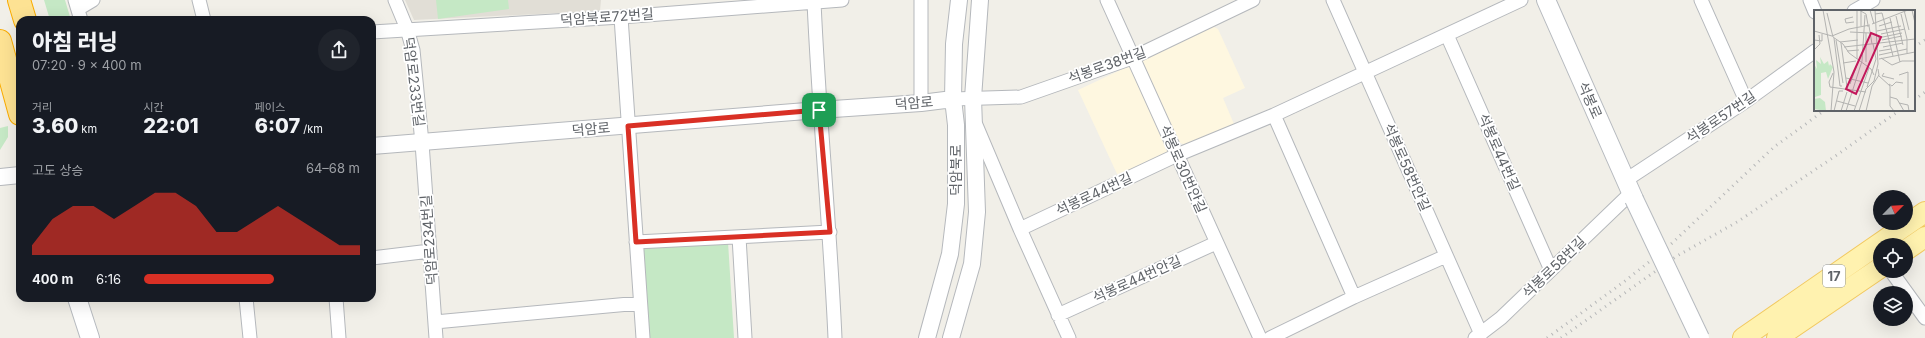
<!DOCTYPE html>
<html lang="ko">
<head>
<meta charset="utf-8">
<style>
	body { margin:0; font-family:Inter,"Noto Sans KR",sans-serif; background:#20242c; color:#f1f3f6; height:100vh; display:flex; flex-direction:column; font-size:15px; white-space:nowrap }
	* { box-sizing:border-box; margin:0 }
	p { font-size:13px; color:#9ea1a6 }
	.icon { flex:none; width:22px; height:22px; fill:none; stroke:currentColor; stroke-width:2; stroke-linecap:round; stroke-linejoin:round }
	.map { position:relative; flex:1; overflow:hidden }
	.side { position:absolute; left:16px; top:16px; width:360px; height:286px; display:flex; flex-direction:column; background:#171b24; border-radius:12px; box-shadow:0 4px 16px #0002 }
	.side>* { flex:none }
	.needle { width:26px; rotate:66deg }
	.buttons { position:absolute; left:1873px; top:190px; display:grid; gap:8px }
	.buttons a { display:grid; place-items:center; width:40px; height:40px; border-radius:50%; background:#171b24; box-shadow:0 4px 16px #0002; font-size:20px }
	.pin { position:absolute; display:grid; place-items:center; width:34px; height:34px; color:#fff; margin:-17px; border-radius:8px; box-shadow:0 2px 6px #0006 }
	.round { display:grid; place-items:center; flex:none; width:42px; height:42px; border-radius:21px; background:#20242c }
	.summary { display:flex; align-items:center; justify-content:space-between; height:68px; padding:0 16px }
	h1 { font-size:22px; font-weight:800; line-height:30px }
	.metrics { display:grid; grid-template-columns:repeat(3,1fr); gap:6px; height:68px; padding:4px 16px }
	.metrics div { display:grid; align-content:center }
	.metrics b { font-size:20px; font-weight:800 }
	.metrics small { font-size:11px; font-weight:400 }
	.metrics p { font-size:11px }
	.chart { height:112px; padding:8px 16px }
	.chart p { display:flex; justify-content:space-between }
	.chart svg { width:100%; height:72px; margin-top:4px; fill:#d93025; opacity:.7 }
	ul { padding:0 16px; list-style:none; font-size:13px }
	li { display:grid; grid-template-columns:64px 48px 1fr; align-items:center; height:30px }
	li i { height:10px; border-radius:5px; background:#d93025 }
	.map>svg:first-child { display:block }
	.commercial { fill:#fef7e0 }
	.education { fill:#e1ded6 }
	.green { fill:#c5e8c5 }
	.lines { fill:none; stroke-linecap:round; stroke-linejoin:round }
	.minor-casing { stroke:#b5b8bc; stroke-width:15 }
	.tertiary-casing { stroke:#b5b8bc; stroke-width:18 }
	.secondary-casing { stroke:#b6babf; stroke-width:20 }
	.primary-casing { stroke:#f2c960; stroke-width:22 }
	.motorway-casing { stroke:#f9ab00; stroke-width:24 }
	.minor { stroke:#fff; stroke-width:13 }
	.tertiary { stroke:#fff; stroke-width:16 }
	.secondary { stroke:#fff; stroke-width:18 }
	.primary { stroke:#fff2af; stroke-width:20 }
	.motorway { stroke:#fde293; stroke-width:22 }
	.rail { stroke:#b6b7b8; stroke-width:3; stroke-dasharray:1 5; stroke-linecap:butt }
	.secondary-bridge-casing { stroke:#b6babf; stroke-width:20; stroke-linecap:butt }
	.secondary-bridge { stroke:#fff; stroke-width:18 }
	.route-casing { stroke:#fff; stroke-width:8 }
	.route { stroke:#d93025; stroke-width:5 }
	.labels { text-anchor:middle; stroke-width:3.5; stroke-linejoin:round; paint-order:stroke }
	.shield { fill:#fff; stroke:#8f9295; stroke-width:1 }
	.shield-label { font-size:13px; font-weight:bold; fill:#5f6368 }
	.street-label { font-size:14px; fill:#5f6368; stroke:#fff }
	.inset-road { fill:none; stroke:#b3b3b1; stroke-width:1 }
	.view { fill:#c2185b; fill-opacity:0.15; stroke:#c2185b; stroke-width:2 }
	.inset-edge { fill:none; stroke:#5f6368; stroke-width:2 }
</style>
</head>
<body>
<div class="map">
<svg width="1925" height="338" viewBox="0 0 1925 338">
	<rect width="100%" height="100%" fill="#f1efe8"/>
	<path class="commercial" d="M1212,26L1218,29L1245,88L1223,98L1234,124L1187,145L1180,143L1141,61L1143,58Z
		M1127,67L1132,68L1169,149L1167,154L1118,176L1078,90Z"/>
	<path class="education" d="M405,0H601L600,11L414,20Z"/>
	<path class="green" d="M44,0H65L71,20H50Z
		M436,0H508L509,9L438,19Z
		M8,126V137L0,150V128Z
		M728,242L734,338H646L641,247Z"/>
	<g class="lines">
		<g class="minor-casing">
			<path id="minor" d="M75,0L81,20
				M199,0L204,20
				M395,0L407,29L413,50L422,143L436,338
				M1107,0L1260,338
				M1333,0L1481,334
				M1701,0L1746,101
				M1810,0L1815,12
				M814,2C819,114 830,226 835,338
				M78,9L93,0
				M1854,11L1873,0
				M621,17L643,338
				M372,32L621,17L842,0
				M1447,35L1551,270
				M953,99L1021,97L1132,58L1253,0
				M921,103V0
				M1274,115L1354,297
				M976,125L1020,229L1069,338
				M1626,180L1746,101L1815,51
				M1020,229L1177,155L1274,115L1521,0
				M739,237L745,338
				M636,242L830,232
				M372,258L430,251
				M1891,271L1925,318
				M246,298L250,338
				M336,298L339,338
				M1058,315L1216,243
				M435,322L640,303
				M1270,338L1354,297L1446,256
				M1475,338L1501,318L1631,193"/>
		</g>
		<g class="tertiary-casing">
			<path id="tertiary" d="M372,146L819,110L921,103L953,99
				M0,177L20,175
				M927,338L950,254L956,204V125L953,99L954,44L959,0
				M951,338L972,264L977,212L973,98L980,0"/>
		</g>
		<g class="secondary-casing">
			<path id="secondary" d="M1546,0L1634,199
				M77,298L90,338"/>
		</g>
		<g class="primary-casing">
			<path id="primary" d="M1906,250L1925,237
				M1743,338L1925,212
				M1777,338L1880,268"/>
		</g>
		<g class="motorway-casing">
			<path id="motorway" d="M19,0L25,20
				M0,41L20,114"/>
		</g>
		<use href="#minor" class="minor"/>
		<use href="#tertiary" class="tertiary"/>
		<use href="#secondary" class="secondary"/>
		<use href="#primary" class="primary"/>
		<use href="#motorway" class="motorway"/>
		<path class="rail" d="M1914,47L1925,40
			M1914,100L1925,92
			M1547,338L1625,281L1669,246L1774,147L1825,110
			M1561,338L1677,256L1737,222L1834,157L1900,110"/>
		<g class="secondary-bridge-casing">
			<path id="secondary-bridge" d="M1634,199L1700,338"/>
		</g>
		<use href="#secondary-bridge" class="secondary-bridge"/>
	</g>
	<g class="lines">
		<g class="route-casing">
			<path id="route" d="M819,110L830,232L636,242L628,126Z"/>
		</g>
		<use href="#route" class="route"/>
	</g>
	<g class="labels">
		<rect class="shield" x="1823" y="265" width="22" height="22" rx="3"/>
		<g class="shield-label">
			<text x="1834" y="281">17</text>
		</g>
		<g class="street-label">
			<text transform="translate(607 17) rotate(-4)" y="5">덕암북로72번길</text>
			<text transform="translate(1107 65) rotate(-20)" y="5">석봉로38번길</text>
			<text transform="translate(414 82) rotate(83)" y="5">덕암로233번길</text>
			<text transform="translate(1590 100) rotate(66)" y="5">석봉로</text>
			<text transform="translate(914 103) rotate(-5)" y="5">덕암로</text>
			<text transform="translate(1721 117) rotate(-34)" y="5">석봉로57번길</text>
			<text transform="translate(591 129) rotate(-5)" y="5">덕암로</text>
			<text transform="translate(1499 152) rotate(66)" y="5">석봉로44번길</text>
			<text transform="translate(1407 167) rotate(66)" y="5">석봉로58번안길</text>
			<text transform="translate(1183 169) rotate(66)" y="5">석봉로30번안길</text>
			<text transform="translate(956 170) rotate(-90)" y="5">덕암북로</text>
			<text transform="translate(1094 194) rotate(-25)" y="5">석봉로44번길</text>
			<text transform="translate(429 240) rotate(-94)" y="5">덕암로234번길</text>
			<text transform="translate(1554 267) rotate(-44)" y="5">석봉로58번길</text>
			<text transform="translate(1137 279) rotate(-24)" y="5">석봉로44번안길</text>
		</g>
	</g>
	<g transform="translate(1814 10)">
		<rect width="101" height="101" fill="#f1efe8"/>
		<path d="M6,47L10,54L14,51L15,56L16,54L19,57L14,69L12,62L7,63V85L1,87L0,54L3,59L2,50L7,54ZM6,88L11,92L12,101L0,99V89Z" fill="#c5e8c5"/>
		<path class="inset-road" d="M9,0L20,62L17,101M45,0L52,4L54,15M56,0L60,14M90,0L95,20M98,0L101,13M47,1V16M13,3L19,27L29,34L35,43L57,59L60,65M61,4L68,3L79,46M87,4L93,29V43M82,6L89,35M39,7L31,9L32,13L40,12M76,8L86,52M58,14L94,0M53,16H55L58,34M65,16L78,12M0,21L18,26L35,19L56,15M63,21L87,16M36,22L56,23M52,23V52M67,24L91,19M20,28L26,76H28M64,28L88,23M0,30L8,31V24M22,30L29,73M68,30L88,26M26,32L44,30M27,33L33,77M30,37L101,29M69,37L89,33M0,40L6,34L5,25M33,41L45,40M65,41L77,39M65,45L93,39M67,48L78,55L88,51H101M43,49V0M65,49L101,42M29,53L42,51M19,63L15,72L16,77L38,80M70,63L68,66L80,69M64,65L76,76V96L80,101M85,65L94,62V88M32,68L54,73M36,74L44,52M75,74L78,76L82,72L89,73M53,77L62,49L59,34M38,80L52,82M47,81L55,58M76,87L83,89L90,101M23,91L41,96M85,93L94,95L95,101M20,101L25,81H29M27,101L33,82M32,101L48,51L51,5M40,101L47,81M45,101L52,79L60,71L64,54L61,0M52,101L58,76L65,65L64,59"/>
		<path class="view" d="M57,23L67,27L42,84L32,79Z"/>
		<rect width="101" height="101" class="inset-edge"/>
	</g>
</svg>
<div class="buttons">
<a><svg class="needle" viewBox="-14 -14 28 28"><path d="M0-13l5 13h-10z" fill="#e53935"/><path d="M0 13l5-13h-10z" fill="#9ea1a6"/></svg></a>
<a><svg class="icon" aria-label="locate" viewBox="0 0 24 24"><circle cx="12" cy="12" r="6"/><path d="M12 2v4M12 18v4M2 12h4M18 12h4"/></svg></a>
<a><svg class="icon" aria-label="layers" viewBox="0 0 24 24"><path d="M12 4l9 5-9 5-9-5zM3 14l9 5 9-5"/></svg></a>
</div>
<div class="pin" style="left:819px;top:110px;background:#1e9e55"><svg class="icon" aria-label="arrive" viewBox="0 0 24 24"><path d="M6 21V4h12l-3 4 3 4H6"/></svg></div>
<section class="side">
<div class="summary"><div><h1>아침 러닝</h1><p>07:20 · 9 × 400 m</p></div><a class="round"><svg class="icon" aria-label="share" viewBox="0 0 24 24"><path d="M12 15V3M7 8l5-5 5 5M5 13v7h14v-7"/></svg></a></div>
<div class="metrics">
<div><p>거리</p><b>3.60<small> km</small></b></div>
<div><p>시간</p><b>22:01</b></div>
<div><p>페이스</p><b>6:07<small> /km</small></b></div>
</div>
<div class="chart"><p><span>고도 상승</span>64–68 m</p>
<svg viewBox="0 0 160 44" preserveAspectRatio="none"><path d="M0 44V38L10 22L20 14L30 14L40 22L50 14L60 6L70 6L80 14L90 30L100 30L110 22L120 14L130 22L140 30L150 38L160 38V44z"/></svg>
</div>
<ul>
<li><b>400 m</b>6:16<i style="width:60%"></i></li>
</ul>
</section>
</div>
</body>
</html>
